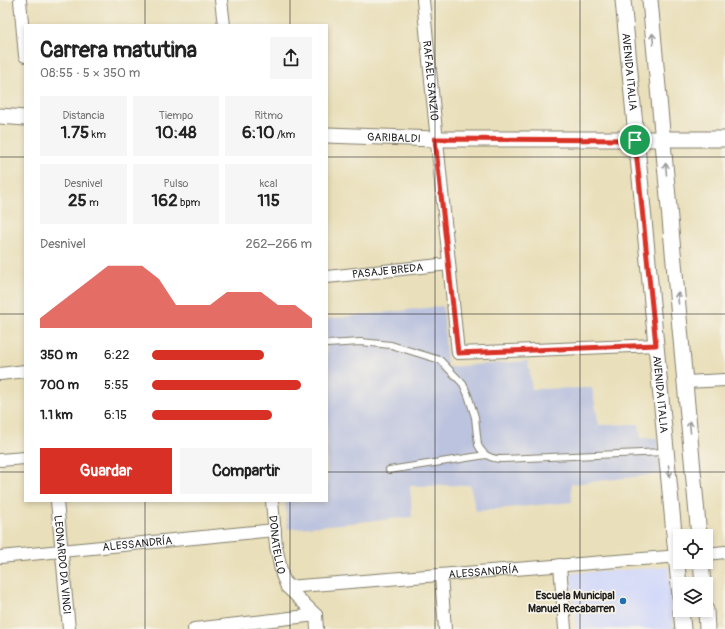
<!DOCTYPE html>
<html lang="es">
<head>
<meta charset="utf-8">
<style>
	body { margin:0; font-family:Pangolin,sans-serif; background:#f6f6f6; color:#222; height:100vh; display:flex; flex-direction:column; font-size:15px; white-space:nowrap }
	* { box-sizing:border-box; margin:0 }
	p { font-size:13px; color:#767676 }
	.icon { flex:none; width:22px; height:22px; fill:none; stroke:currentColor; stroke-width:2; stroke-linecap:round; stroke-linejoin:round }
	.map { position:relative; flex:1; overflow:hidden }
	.sheet { position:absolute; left:24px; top:24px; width:304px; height:478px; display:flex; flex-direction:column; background:#fff; border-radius:0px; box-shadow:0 2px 6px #0003 }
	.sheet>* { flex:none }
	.tools { position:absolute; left:673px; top:529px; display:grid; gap:8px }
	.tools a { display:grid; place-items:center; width:40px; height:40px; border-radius:0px; background:#fff; box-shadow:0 2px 6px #0003; font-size:20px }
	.pin { position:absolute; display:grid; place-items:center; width:34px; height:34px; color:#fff; margin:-17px; border:2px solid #fff; border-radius:50%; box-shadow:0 1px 4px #0007 }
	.round { display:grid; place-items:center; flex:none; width:42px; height:42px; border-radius:0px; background:#f6f6f6 }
	.summary { display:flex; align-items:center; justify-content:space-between; height:68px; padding:0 16px }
	h1 { font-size:22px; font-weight:800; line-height:30px }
	.metrics { display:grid; grid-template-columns:repeat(3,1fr); gap:6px; height:68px; padding:4px 16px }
	.metrics div { display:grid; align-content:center; border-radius:0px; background:#f6f6f6; text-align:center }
	.metrics b { font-size:17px; font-weight:800 }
	.metrics small { font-size:11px; font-weight:400 }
	.metrics p { font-size:11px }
	.chart { height:112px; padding:8px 16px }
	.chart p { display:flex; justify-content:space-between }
	.chart svg { width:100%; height:72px; margin-top:4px; fill:#d93025; opacity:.7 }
	.action { display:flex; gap:8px; margin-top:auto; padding:8px 16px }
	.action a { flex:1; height:46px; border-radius:0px; background:#d93025; color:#fff; font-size:16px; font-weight:800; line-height:46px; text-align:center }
	.action a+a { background:#f6f6f6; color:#222 }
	ul { padding:0 16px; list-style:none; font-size:13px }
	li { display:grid; grid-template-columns:64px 48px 1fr; align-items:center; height:30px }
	li i { height:10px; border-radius:5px; background:#d93025 }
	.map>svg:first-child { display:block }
	.built { fill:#d3d9f9 }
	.industrial { fill:#bcc3de }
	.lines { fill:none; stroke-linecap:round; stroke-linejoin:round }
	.service-casing { stroke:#827e6b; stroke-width:8 }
	.minor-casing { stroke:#827e6b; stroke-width:14 }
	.tertiary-casing { stroke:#827e6b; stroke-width:17 }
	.service { stroke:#fff; stroke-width:6 }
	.minor { stroke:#fff; stroke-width:12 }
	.tertiary { stroke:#fff; stroke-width:15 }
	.oneway { stroke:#999 }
	.route-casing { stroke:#fff; stroke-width:8 }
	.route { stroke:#d93025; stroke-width:5 }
	.grid { fill:none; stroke:#1c1c1c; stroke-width:1; stroke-opacity:0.55 }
	.poi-dot { fill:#1f6fb2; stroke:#f7f3e8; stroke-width:1.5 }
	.labels { text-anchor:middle; stroke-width:3.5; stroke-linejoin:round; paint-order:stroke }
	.street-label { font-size:11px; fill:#1c1c1c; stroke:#f7f3e8 }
	.poi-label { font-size:11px; font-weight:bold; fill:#1c1c1c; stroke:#f7f3e8; text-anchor:end }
</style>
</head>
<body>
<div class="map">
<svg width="725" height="629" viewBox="0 0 725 629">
	<rect width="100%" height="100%" fill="#f7f3e8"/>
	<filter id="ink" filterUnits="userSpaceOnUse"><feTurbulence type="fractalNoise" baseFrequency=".025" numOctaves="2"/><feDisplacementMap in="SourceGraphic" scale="8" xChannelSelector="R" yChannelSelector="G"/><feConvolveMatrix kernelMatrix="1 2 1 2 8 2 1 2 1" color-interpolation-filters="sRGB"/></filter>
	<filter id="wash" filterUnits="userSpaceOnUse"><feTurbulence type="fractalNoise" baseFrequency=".012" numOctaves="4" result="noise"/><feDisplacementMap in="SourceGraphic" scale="16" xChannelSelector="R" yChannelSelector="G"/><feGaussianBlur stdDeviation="0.9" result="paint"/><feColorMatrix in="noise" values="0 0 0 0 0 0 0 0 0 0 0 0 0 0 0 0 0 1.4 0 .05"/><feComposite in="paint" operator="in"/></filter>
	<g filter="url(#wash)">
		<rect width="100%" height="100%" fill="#e9dfba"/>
		<path class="built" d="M669,567L674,629H576L571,573Z"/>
		<path class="industrial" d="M443,306L447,367L528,361L532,389L592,388L599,425L639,424L641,438H657L661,474L571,484L572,502L476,511L470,485L410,486L412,517L288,529L285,501H327V319Z"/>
	</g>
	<g filter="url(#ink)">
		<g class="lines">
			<g class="service-casing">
				<path id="service" d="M327,344L361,342L391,345L440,360L463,384L468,395L475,417L478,445C483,455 490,459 502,459L665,452
					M389,470L486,455"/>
			</g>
			<g class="minor-casing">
				<g id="minor">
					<path d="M20,0L25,56"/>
					<path d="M221,0L224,25"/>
					<path id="s1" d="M423,0L458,353L657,345"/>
					<path id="s2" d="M327,277L449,264"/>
					<path d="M0,374L25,371"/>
					<path d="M686,382L725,380"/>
					<path d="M0,460L25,458"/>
					<path id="s3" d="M57,501L69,629"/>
					<path id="s4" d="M272,501L276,546L282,575L287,587L316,615L317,629"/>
					<path d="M706,554L725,552"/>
					<path id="s5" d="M0,557L275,530"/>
					<path d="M560,565L565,629"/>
					<path d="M441,575L445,629"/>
					<path id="s6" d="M287,587L680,556"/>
					<path d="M194,629L316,615"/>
				</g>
			</g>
			<g class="tertiary-casing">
				<g id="tertiary">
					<path id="s7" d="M623,0L680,596"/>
					<path d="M650,0L699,536"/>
					<path d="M0,116L25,118"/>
					<path id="s8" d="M327,135L435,139H725"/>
					<path d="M701,562L703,584"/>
					<path d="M681,610L683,629"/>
					<path d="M706,610L707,629"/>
				</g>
			</g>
			<use href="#service" class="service"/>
			<use href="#minor" class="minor"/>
			<use href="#tertiary" class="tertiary"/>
		</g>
		<defs><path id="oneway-shaft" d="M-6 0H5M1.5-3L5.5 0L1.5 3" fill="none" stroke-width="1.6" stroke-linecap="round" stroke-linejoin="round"/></defs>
		<g class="oneway">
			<use href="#oneway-shaft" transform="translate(653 39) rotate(-95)"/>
			<use href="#oneway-shaft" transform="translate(666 169) rotate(-95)"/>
			<use href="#oneway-shaft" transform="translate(678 298) rotate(-95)"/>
			<use href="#oneway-shaft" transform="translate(690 427) rotate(-95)"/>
			<use href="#oneway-shaft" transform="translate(669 471) rotate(85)"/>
		</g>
	</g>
	<g class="lines" filter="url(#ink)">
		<g class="route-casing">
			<path id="route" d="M435,139L635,140L656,345L458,353Z"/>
		</g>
		<use href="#route" class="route"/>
	</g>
	<path class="grid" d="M145,0V25M290,0V25M435,0V629M580,0V629M0,157H25M327,157H725M0,314H25M327,314H725M0,472H25M327,472H725M145,501V629M290,501V629"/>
	<circle class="poi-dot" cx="623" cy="601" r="4"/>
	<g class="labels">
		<g class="street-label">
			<text dy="4" stroke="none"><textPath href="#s7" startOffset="72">AVENIDA ITALIA</textPath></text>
			<text dy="4" stroke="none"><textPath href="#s1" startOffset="81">RAFAEL SANZIO</textPath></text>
			<text dy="4" stroke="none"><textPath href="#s8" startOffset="67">GARIBALDI</textPath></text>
			<text dy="4" stroke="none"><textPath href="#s2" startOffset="61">PASAJE BREDA</textPath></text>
			<text dy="4" stroke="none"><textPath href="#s7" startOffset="396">AVENIDA ITALIA</textPath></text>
			<text dy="4" stroke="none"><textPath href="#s5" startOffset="138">ALESSANDRÍA</textPath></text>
			<text dy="4" stroke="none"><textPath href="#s4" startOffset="44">DONATELLO</textPath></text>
			<text dy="4" stroke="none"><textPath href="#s3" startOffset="64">LEONARDO DA VINCI</textPath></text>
			<text dy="4" stroke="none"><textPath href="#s6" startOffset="197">ALESSANDRÍA</textPath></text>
		</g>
		<g class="poi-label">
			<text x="615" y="599">Escuela Municipal<tspan x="615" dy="13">Manuel Recabarren</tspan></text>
		</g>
	</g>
</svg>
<div class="tools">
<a><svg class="icon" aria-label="locate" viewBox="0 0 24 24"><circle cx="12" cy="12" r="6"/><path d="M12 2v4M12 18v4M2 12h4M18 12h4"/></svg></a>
<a><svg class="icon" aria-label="layers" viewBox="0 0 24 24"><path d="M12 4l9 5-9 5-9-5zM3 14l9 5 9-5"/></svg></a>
</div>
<div class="pin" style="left:635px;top:140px;background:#1e9e55"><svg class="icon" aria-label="arrive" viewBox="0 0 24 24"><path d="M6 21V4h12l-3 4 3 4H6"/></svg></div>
<section class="sheet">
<div class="summary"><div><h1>Carrera matutina</h1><p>08:55 · 5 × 350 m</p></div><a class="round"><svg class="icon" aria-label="share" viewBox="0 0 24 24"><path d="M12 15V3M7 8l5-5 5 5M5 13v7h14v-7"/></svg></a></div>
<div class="metrics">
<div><p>Distancia</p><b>1.75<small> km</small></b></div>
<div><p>Tiempo</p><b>10:48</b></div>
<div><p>Ritmo</p><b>6:10<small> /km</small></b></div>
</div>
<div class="metrics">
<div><p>Desnivel</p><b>25<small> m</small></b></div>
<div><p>Pulso</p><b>162<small> bpm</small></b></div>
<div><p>kcal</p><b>115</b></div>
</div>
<div class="chart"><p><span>Desnivel</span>262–266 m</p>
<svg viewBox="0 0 160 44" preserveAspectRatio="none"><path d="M0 44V38L10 30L20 22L30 14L40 6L50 6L60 6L70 14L80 30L90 30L100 30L110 22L120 22L130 22L140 30L150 30L160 38V44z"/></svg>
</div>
<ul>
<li><b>350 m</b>6:22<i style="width:70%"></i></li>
<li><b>700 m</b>5:55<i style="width:93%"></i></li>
<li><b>1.1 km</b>6:15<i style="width:75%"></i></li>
</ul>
<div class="action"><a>Guardar</a><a>Compartir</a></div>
</section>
</div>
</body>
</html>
